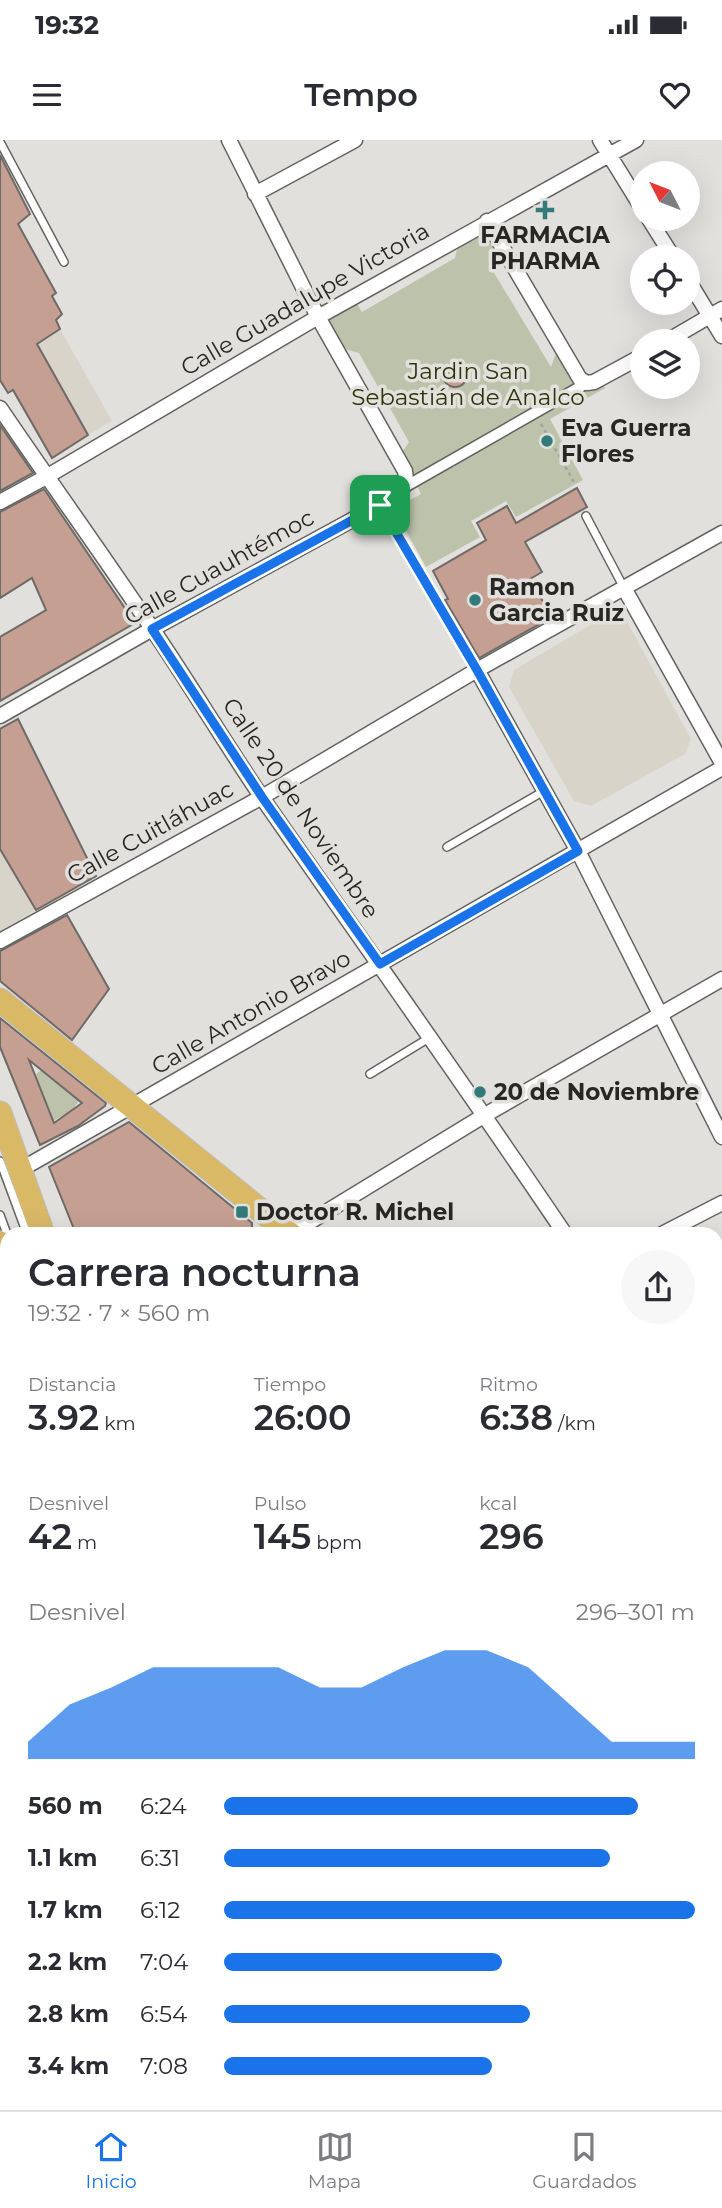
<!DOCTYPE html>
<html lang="es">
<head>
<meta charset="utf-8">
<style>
	body { margin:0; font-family:Montserrat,sans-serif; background:#f7f7f7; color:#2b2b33; height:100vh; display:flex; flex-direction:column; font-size:26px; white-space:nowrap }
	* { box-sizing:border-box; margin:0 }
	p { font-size:23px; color:#7c7c81 }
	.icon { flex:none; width:38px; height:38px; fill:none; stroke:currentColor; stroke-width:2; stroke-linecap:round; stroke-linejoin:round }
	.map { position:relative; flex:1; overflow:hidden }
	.panel { position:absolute; left:0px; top:1087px; width:723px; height:884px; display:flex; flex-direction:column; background:#fff; border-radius:21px 21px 0 0; box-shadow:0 7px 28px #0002 }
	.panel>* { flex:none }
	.needle { width:46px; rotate:312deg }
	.buttons { position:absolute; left:630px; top:21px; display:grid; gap:14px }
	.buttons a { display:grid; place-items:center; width:70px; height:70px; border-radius:50%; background:#fff; box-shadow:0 7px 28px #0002; font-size:35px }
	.pin { position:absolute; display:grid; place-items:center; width:60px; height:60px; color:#fff; margin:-30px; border-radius:14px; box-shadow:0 4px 10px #0006 }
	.round { display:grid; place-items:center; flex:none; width:74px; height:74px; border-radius:37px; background:#f7f7f7 }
	.headline { display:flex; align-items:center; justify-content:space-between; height:119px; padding:0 28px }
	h1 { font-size:38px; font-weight:600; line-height:52px }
	.figures { display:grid; grid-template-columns:repeat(3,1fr); gap:10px; height:119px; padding:7px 28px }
	.figures div { display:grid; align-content:center }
	.figures b { font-size:35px; font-weight:600 }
	.figures small { font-size:19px; font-weight:400 }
	.figures p { font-size:19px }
	.chart { height:196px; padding:14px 28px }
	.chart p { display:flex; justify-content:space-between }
	.chart svg { width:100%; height:126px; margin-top:7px; fill:#1a73e8; opacity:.7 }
	ul { padding:0 28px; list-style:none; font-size:23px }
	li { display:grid; grid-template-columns:112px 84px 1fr; align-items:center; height:52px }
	li i { height:18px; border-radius:9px; background:#1a73e8 }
	.status { display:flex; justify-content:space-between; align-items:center; height:49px; padding:0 35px; background:#fff; direction:ltr }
	.status svg { height:19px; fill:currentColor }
	header { display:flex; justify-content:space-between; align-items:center; height:91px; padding:0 28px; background:#fff; font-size:32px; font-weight:600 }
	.dock { display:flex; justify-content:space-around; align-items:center; height:98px; border-top:2px solid #e1e1e2; background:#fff; font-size:19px; color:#7c7c81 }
	.dock a { display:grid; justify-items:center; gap:4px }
	.dock .active { color:#1a73e8 }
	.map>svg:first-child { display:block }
	.built { fill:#d9d4ca }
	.green { fill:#bdc2ab }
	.building { fill:#c59f91; stroke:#6e6a68; stroke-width:2; fill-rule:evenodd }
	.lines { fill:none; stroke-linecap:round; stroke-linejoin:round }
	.service-casing { stroke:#64635f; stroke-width:10 }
	.pedestrian-casing { stroke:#64635f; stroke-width:13 }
	.minor-casing { stroke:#64635f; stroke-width:17 }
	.tertiary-casing { stroke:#64635f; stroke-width:20 }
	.primary-casing { stroke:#bebebe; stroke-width:25 }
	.path { stroke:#a4a3a0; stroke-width:2.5; stroke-dasharray:3.5 3.5; stroke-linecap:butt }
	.service { stroke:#fff; stroke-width:7 }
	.pedestrian { stroke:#fff; stroke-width:10 }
	.minor { stroke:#fff; stroke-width:14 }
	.tertiary { stroke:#fff; stroke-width:18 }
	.primary { stroke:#d9b966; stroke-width:23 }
	.route-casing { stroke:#fff; stroke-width:14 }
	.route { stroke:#1a73e8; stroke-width:9 }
	.poi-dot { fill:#327b7a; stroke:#e2e0dc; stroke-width:2.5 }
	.labels { text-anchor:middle; stroke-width:7; stroke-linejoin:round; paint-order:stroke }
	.poi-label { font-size:23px; font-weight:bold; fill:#282726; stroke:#e2e0dc; text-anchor:start }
	.street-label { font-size:23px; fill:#282726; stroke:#e2e0dc }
	.park-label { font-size:23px; fill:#2e3407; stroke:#e2e0dc }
</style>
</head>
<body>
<div class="status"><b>19:32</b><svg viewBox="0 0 49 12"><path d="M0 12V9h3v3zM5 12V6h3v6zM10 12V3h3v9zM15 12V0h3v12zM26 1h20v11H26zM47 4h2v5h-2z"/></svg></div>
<header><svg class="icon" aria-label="menu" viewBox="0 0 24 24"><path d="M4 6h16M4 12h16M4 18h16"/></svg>Tempo<svg class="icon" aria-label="heart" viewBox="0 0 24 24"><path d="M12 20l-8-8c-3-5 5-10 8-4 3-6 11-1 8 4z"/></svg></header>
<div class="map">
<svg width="722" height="1970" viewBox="0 0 722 1970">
	<rect width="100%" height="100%" fill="#e2e0dc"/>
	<path class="built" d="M60,189L112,281L88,295L37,204Z
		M607,475L625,478L691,599L685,614L591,666L574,661L509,547L514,530Z
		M0,709L36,770L0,791Z"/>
	<path class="green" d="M484,90L497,108L491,128L551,227L557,210L574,238L603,244L605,248L550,279L583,340L516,377L506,361L471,381L480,397L426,427L394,369L421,354L401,314L409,302L359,213L341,208L327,180L355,161L362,172L455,118L459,101Z
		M41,930L79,961L72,970L53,981L35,935Z
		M722,1861V1970H581L590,1964H716V1866Z"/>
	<path class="building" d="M0,15L30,74L18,84L56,153L52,156L62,174L56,180L60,189L37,204L88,295L52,318L13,250L8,253L0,240Z
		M443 235a12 12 0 1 1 24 0a12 12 0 1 1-24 0Z
		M0,285L33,333L0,351Z
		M577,348L587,367L525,402L542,432L530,439L552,477L479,518L445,460L448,459L433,431L486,400L477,383L507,366L516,383Z
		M44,349L135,483L0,561V497L46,470L32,438L0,458V372Z
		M18,579L96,736L36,770L0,709V589Z
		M67,775L109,849L72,900L0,841V811Z
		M0,878L106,963L105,966L78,986L40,1005L0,907ZM29,920L82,963L54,983Z
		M129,982L252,1083V1094H76L49,1027Z"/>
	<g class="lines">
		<g class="service-casing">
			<path id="service" d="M0,2L64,122
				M586,376L624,448
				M447,707L544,651
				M370,934L429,898
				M0,1021L27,1094
				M0,1075L7,1094
				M353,1964L355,1970
				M475,1964L484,1967
				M244,1970L255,1964"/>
		</g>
		<g class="pedestrian-casing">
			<path id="pedestrian" d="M403,348L587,243
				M380,365L477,530"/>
		</g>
		<g class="minor-casing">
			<path id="minor" d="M600,0L642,68
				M255,54L355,0
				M649,79L673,117
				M487,81L580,239L587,243L594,242L642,216
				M688,140L722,196
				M667,201L722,169
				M0,268C50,342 103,415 153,490C191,546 225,603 263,659C364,804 466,947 565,1094
				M0,362L46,337L318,177L636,0
				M624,448L722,623
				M477,530L578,711L722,997
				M0,576L152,489L396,356C404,348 407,343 405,331L318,177L229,0
				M0,801L262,657L477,530L722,393
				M20,1030L722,628
				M290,1094L485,975L722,839
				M662,1094L722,1063
				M0,1173L7,1168
				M716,1312L722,1321
				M0,1470L7,1466"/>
		</g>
		<g class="tertiary-casing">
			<path id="tertiary" d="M716,1400L722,1397
				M716,1841L722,1836
				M0,1897L7,1909
				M39,1964L42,1970
				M554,1970L562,1964"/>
		</g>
		<g class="primary-casing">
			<path id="primary" d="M0,860L290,1094
				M0,973L43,1094
				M0,1103L7,1123
				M716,1433L722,1438
				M716,1578L722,1574
				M325,1964L327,1970
				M380,1964L382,1970
				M55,1970L66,1964"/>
		</g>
		<path class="path" d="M541,284L574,342
			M0,1855L7,1867
			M0,1938L7,1950
			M15,1964L18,1970
			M614,1970L616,1964"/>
		<use href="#service" class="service"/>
		<use href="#pedestrian" class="pedestrian"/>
		<use href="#minor" class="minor"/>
		<use href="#tertiary" class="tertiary"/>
		<use href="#primary" class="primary"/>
	</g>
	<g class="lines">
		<g class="route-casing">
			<path id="route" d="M380,365L477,530L578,711L380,824L262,657L152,489Z"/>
		</g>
		<use href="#route" class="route"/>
	</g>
	<g class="poi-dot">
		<path d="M541.5 59.5h7v7h7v7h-7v7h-7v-7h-7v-7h7z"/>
		<circle cx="547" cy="301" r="7"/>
		<circle cx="475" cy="460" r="7"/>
		<circle cx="480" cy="952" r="7"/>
		<rect x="235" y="1065" width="14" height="14" rx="3.5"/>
	</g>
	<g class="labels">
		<g class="poi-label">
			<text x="545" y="103" text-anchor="middle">FARMACIA<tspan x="545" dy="26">PHARMA</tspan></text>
			<text x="561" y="296">Eva Guerra<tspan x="561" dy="26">Flores</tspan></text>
			<text x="489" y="455">Ramon<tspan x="489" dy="26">Garcia Ruiz</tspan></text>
			<text x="494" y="960">20 de Noviembre</text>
			<text x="256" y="1080">Doctor R. Michel</text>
		</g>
		<g class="street-label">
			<text transform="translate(305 159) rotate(-30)" y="8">Calle Guadalupe Victoria</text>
			<text transform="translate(219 427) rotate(-29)" y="8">Calle Cuauhtémoc</text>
			<text transform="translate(301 668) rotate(56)" y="8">Calle 20 de Noviembre</text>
			<text transform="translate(150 692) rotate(-29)" y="8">Calle Cuitláhuac</text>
			<text transform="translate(251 872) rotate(-30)" y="8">Calle Antonio Bravo</text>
		</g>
		<g class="park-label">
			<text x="468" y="239">Jardin San<tspan x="468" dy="26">Sebastián de Analco</tspan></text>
		</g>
	</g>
</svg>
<div class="buttons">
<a><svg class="needle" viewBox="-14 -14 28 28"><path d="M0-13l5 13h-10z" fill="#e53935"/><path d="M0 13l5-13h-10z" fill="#7c7c81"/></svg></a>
<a><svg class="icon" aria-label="locate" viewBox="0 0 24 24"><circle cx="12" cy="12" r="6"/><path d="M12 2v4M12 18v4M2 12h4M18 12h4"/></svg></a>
<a><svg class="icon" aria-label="layers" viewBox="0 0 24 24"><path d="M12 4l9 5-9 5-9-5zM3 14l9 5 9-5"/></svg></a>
</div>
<div class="pin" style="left:380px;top:365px;background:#1e9e55"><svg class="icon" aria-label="arrive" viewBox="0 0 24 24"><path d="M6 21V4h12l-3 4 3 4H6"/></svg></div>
<section class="panel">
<div class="headline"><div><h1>Carrera nocturna</h1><p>19:32 · 7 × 560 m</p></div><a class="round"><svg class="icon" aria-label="share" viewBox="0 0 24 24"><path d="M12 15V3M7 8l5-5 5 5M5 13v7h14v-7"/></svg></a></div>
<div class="figures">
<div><p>Distancia</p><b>3.92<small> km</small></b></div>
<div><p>Tiempo</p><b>26:00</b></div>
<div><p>Ritmo</p><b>6:38<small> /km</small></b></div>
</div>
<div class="figures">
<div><p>Desnivel</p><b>42<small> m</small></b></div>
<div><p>Pulso</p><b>145<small> bpm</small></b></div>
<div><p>kcal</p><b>296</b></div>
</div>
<div class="chart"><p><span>Desnivel</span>296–301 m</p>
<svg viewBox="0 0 160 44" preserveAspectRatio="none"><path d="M0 44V38L10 25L20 19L30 12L40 12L50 12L60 12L70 19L80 19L90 12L100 6L110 6L120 12L130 25L140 38L150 38L160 38V44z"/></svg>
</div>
<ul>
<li><b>560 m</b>6:24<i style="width:88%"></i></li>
<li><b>1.1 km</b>6:31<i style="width:82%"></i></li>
<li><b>1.7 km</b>6:12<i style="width:100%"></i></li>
<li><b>2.2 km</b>7:04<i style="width:59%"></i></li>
<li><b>2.8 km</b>6:54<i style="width:65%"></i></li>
<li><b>3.4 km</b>7:08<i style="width:57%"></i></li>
</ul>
</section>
</div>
<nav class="dock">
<a class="active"><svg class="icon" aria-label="home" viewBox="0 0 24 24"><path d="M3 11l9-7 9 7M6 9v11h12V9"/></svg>Inicio</a>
<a><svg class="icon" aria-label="map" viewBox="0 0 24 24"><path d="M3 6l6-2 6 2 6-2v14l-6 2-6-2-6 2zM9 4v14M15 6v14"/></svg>Mapa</a>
<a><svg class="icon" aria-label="saved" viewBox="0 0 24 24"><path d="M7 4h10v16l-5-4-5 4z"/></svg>Guardados</a>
</nav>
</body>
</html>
